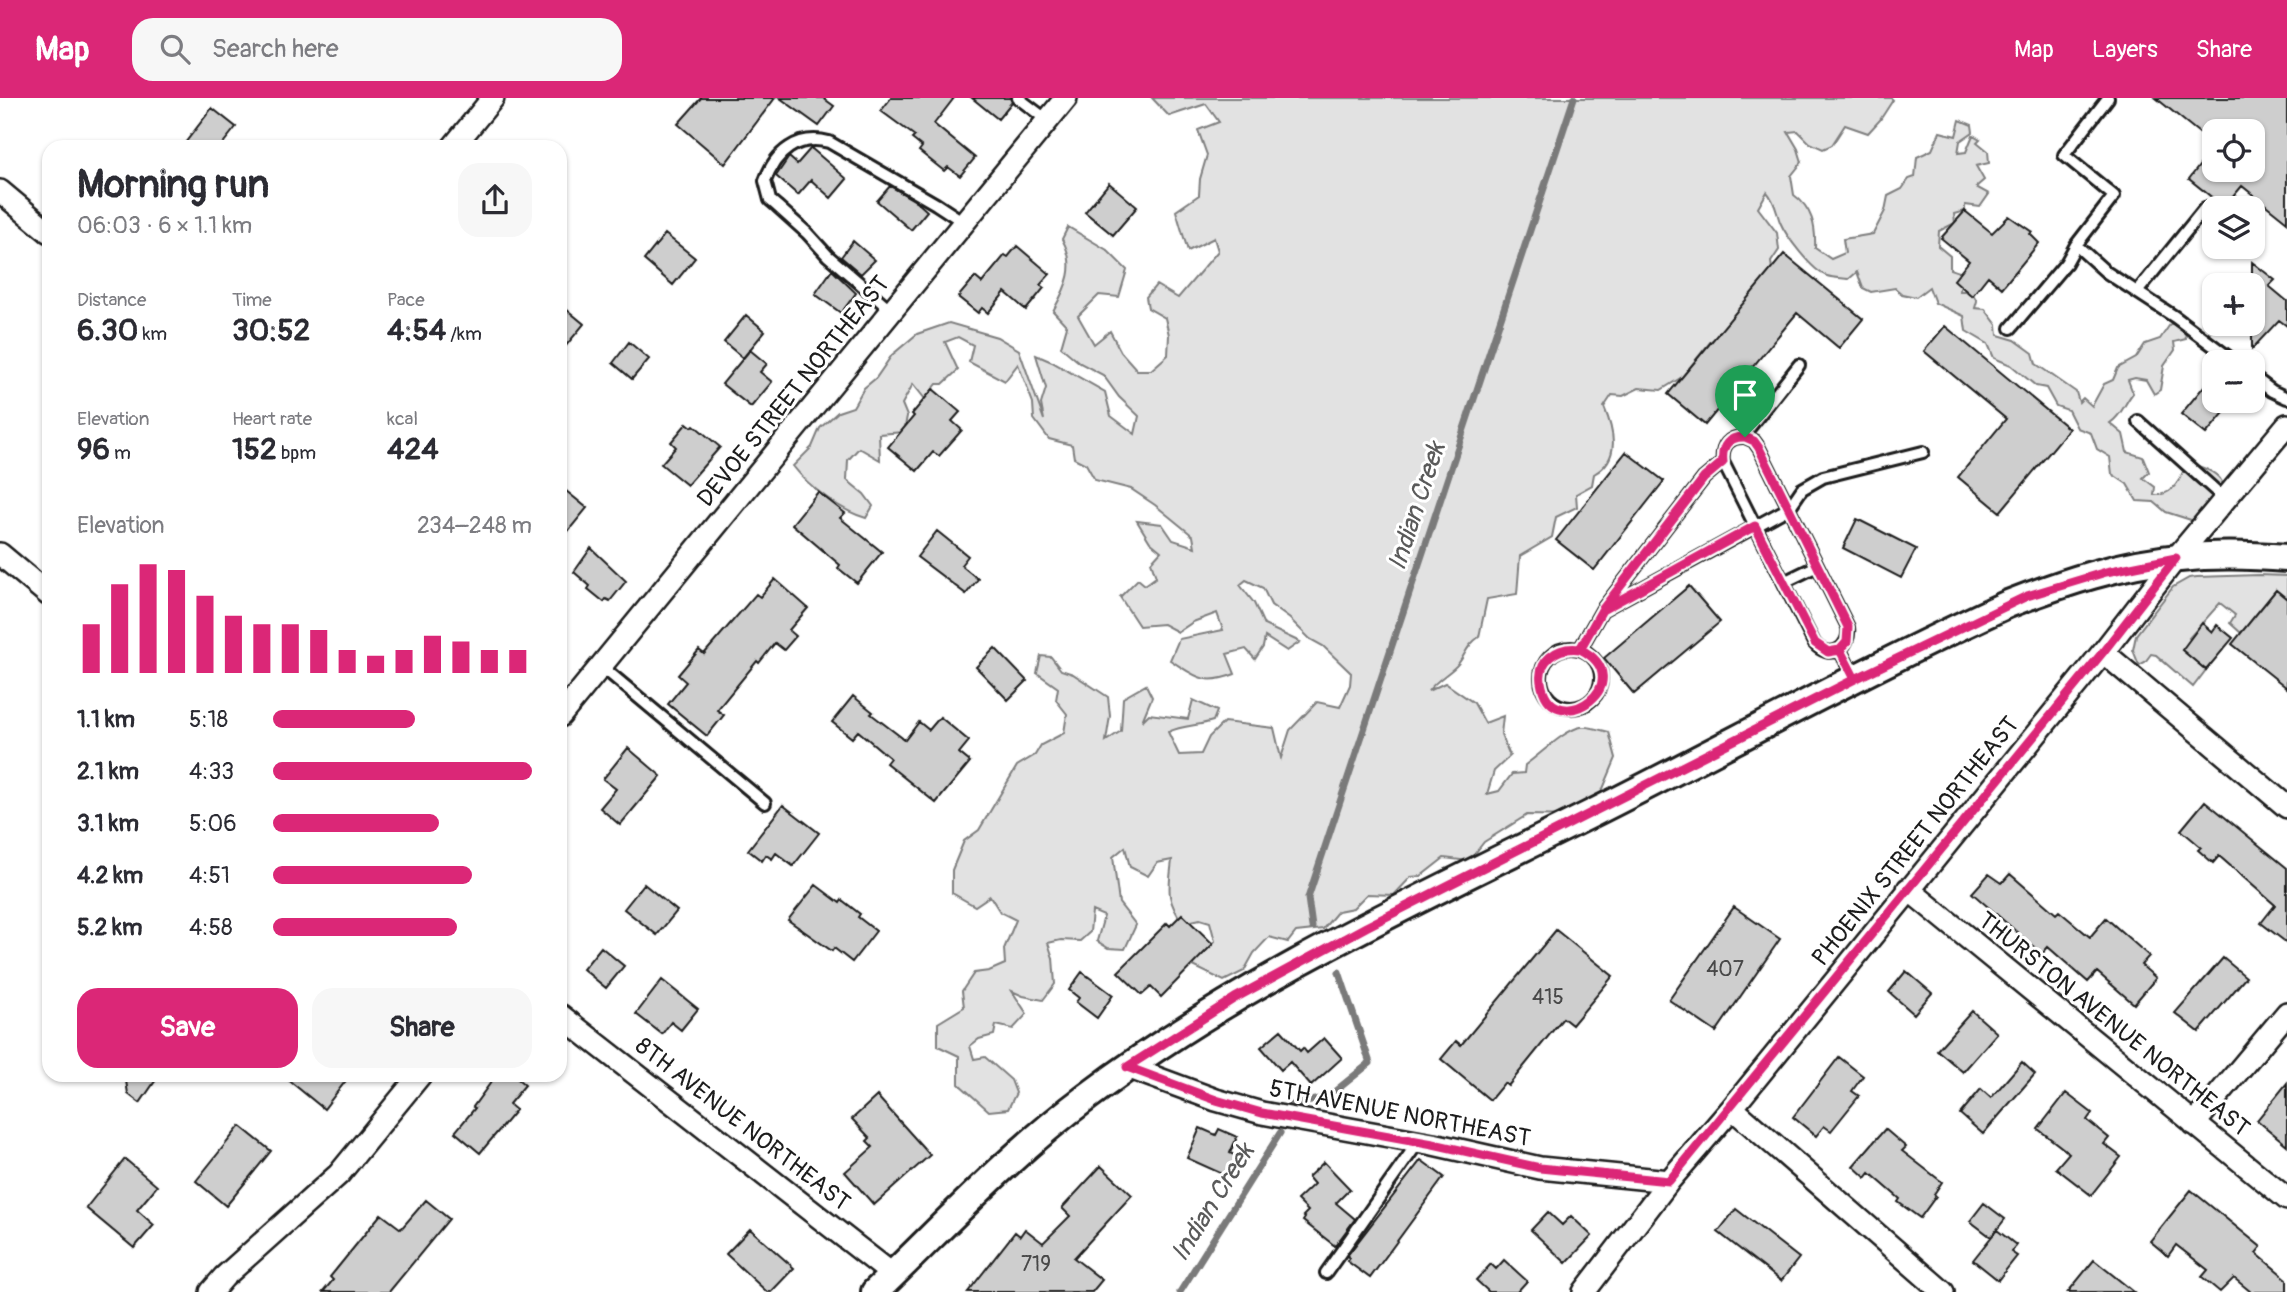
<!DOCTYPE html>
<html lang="en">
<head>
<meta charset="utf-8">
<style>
	body { margin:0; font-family:Pangolin,sans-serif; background:#f7f7f7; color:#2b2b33; height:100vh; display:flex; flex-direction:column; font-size:26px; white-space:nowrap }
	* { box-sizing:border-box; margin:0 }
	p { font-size:23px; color:#7c7c81 }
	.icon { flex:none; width:38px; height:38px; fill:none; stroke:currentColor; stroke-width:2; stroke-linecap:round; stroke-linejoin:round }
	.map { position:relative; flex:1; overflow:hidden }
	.sheet { position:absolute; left:42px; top:42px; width:525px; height:942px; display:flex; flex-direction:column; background:#fff; border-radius:21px; box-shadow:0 2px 5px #0004 }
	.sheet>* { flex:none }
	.controls { position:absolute; left:2202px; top:21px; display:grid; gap:14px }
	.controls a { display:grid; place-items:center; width:63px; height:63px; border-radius:14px; background:#fff; box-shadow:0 2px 5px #0004; font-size:35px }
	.pin { position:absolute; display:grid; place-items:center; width:60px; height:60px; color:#fff; margin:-72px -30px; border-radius:50% 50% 50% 0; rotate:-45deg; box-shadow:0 0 7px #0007 }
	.pin .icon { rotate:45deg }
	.round { display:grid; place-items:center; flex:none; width:74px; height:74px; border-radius:21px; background:#f7f7f7 }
	.headline { display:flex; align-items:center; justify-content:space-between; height:119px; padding:0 35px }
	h1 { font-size:38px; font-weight:800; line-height:52px }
	.figures { display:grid; grid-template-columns:repeat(3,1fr); gap:10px; height:119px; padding:7px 35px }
	.figures div { display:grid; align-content:center }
	.figures b { font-size:30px; font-weight:800 }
	.figures small { font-size:19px; font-weight:400 }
	.figures p { font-size:19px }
	.chart { height:196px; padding:14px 35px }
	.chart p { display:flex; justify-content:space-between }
	.chart svg { width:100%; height:126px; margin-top:7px; stroke:#db2777; stroke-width:6 }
	.button { display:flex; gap:14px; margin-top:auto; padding:14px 35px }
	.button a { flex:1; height:80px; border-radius:21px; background:#db2777; color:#fff; font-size:28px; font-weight:800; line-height:80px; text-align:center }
	.button a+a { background:#f7f7f7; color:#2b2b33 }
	ul { padding:0 35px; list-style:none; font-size:23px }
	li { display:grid; grid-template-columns:112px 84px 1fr; align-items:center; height:52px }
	li i { height:18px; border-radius:9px; background:#db2777 }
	header { display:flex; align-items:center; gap:42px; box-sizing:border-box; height:98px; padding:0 35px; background:#db2777; color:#fff }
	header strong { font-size:33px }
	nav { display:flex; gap:38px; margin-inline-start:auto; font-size:24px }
	.search { width:490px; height:63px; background:#f7f7f7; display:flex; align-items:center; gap:18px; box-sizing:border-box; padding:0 24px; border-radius:21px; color:#7c7c81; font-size:26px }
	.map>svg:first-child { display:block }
	.green { fill:#e2e2e2; stroke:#7f7f7f; stroke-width:2 }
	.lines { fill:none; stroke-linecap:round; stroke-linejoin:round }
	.stream { stroke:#7a7a7a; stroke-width:7 }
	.building { fill:#cecece; stroke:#1c1c1c; stroke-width:2 }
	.service-casing { stroke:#1c1c1c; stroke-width:16 }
	.minor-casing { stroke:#1c1c1c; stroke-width:26 }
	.tertiary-casing { stroke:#1c1c1c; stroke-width:32 }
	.service { stroke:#fff; stroke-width:10 }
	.minor { stroke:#fff; stroke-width:21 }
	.tertiary { stroke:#fff; stroke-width:26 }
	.route-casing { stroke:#fff; stroke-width:14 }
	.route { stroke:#db2777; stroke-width:9 }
	.labels { text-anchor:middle; stroke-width:6; stroke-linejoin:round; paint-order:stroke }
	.number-label { font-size:21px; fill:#484848 }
	.street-label { font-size:24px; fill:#1c1c1c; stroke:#fff }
	.water-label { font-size:26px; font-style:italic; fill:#5a5a5a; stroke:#fff }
</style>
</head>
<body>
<header>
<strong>Map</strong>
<div class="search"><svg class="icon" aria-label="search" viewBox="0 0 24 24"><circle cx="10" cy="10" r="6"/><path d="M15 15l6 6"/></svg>Search here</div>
<nav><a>Map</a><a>Layers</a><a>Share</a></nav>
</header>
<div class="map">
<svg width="2287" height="1194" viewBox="0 0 2287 1194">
	<rect width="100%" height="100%" fill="#fff"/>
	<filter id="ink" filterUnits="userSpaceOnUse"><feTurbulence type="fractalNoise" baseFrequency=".0143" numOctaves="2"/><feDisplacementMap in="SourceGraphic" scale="14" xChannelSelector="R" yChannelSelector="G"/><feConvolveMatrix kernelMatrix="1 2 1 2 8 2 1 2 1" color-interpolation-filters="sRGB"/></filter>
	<g filter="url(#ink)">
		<path class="green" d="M1152,0H1891L1893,2L1880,22L1868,35L1845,27L1832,47L1823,51L1810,45L1798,33L1788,34L1798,51L1802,64L1791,78L1794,97C1812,110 1816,128 1815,150L1831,161L1845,155L1843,141L1873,136L1885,113L1888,98L1902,91L1909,81L1915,79L1917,59L1932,52L1940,34L1956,38L1960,22L1972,27L1973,34L1960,43L1958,55L1966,54L1973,37L1980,41L1977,44L1988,53L1989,65L1976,68L1984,82L1976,89L1989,96L1980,109L1965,107V113L1954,116L1955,125L1939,133L1938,148L1950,158V171L1962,175L1960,193H1971L1977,203L1975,210L1985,211L1997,227L1998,237L2015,242L2033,255L2036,266L2076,294L2079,304L2083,300L2092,308L2104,286L2113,282L2118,270L2136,260L2145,246L2160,241L2171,225L2185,234L2186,241L2174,244L2175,252L2164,268L2160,292L2154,296L2146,282L2135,280L2128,282L2133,295C2124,306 2122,317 2110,325L2123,336L2127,354L2143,359L2149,374L2143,380L2155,389L2154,397C2170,398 2179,385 2184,371L2195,367C2227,377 2225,386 2225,417L2213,429L2166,414L2154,404L2137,403L2127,386L2112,376L2110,359L2097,351L2091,335L2077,330L2068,312L2056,308L2046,290L2036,288L2011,267L1994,260L1988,246L1966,233L1964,218L1935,205L1929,189L1916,199L1902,196L1895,190L1871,194L1863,190L1857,174L1849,181C1842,180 1833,180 1827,178C1812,173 1786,138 1780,124C1776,113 1775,103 1767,94L1758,110L1777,135L1779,152L1771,164L1772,171L1733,228L1711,243L1682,279L1661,292L1639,290L1623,298L1612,297L1604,309C1614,333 1621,361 1594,376L1592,387L1576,396L1577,409L1556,419L1552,439L1520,458L1517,496L1487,501L1479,539C1464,549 1465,561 1454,570C1445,578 1436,583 1428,593L1445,585L1474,605L1485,625L1503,618L1501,636L1510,658L1494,673L1487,696L1499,693L1512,676L1524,675L1525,667C1540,657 1564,632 1581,629C1589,628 1601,632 1609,634L1616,660L1597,705L1574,718L1527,717L1484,744L1469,763L1444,760L1421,778L1411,779L1394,797L1367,796L1353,810L1338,813L1323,831L1296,834L1288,844L1269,839L1254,855L1244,873L1224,883L1187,865L1215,843L1210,824L1200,821L1183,825C1165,800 1169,791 1172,762L1157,765L1148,778L1130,769L1125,749L1113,759L1119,805L1136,827L1125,851L1108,850L1097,843L1104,818L1092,813L1090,834L1080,843L1061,842L1048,845L1053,860L1055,886L1043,902L1023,898L1012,893L1027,916L1013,931L996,927L994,937L979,941L970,948L974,961L985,959L1011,982L1016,995L1008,1011L989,1013L959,986V958L938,948V925L964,909L962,893L974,875L989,873L1005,866L1004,851L1016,822L1000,814L990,798L975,808L952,795V772L964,743L979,732L1017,668L1035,657L1041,647L1064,635L1067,616L1056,602L1058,590L1037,575L1041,558L1051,559L1061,572L1073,576L1108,599L1110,618L1106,643L1121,633L1123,600L1146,587L1152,599L1142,623L1149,616L1188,621L1193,602L1217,613L1213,623C1198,628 1183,627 1168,634L1179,657L1201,656L1209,639L1224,624L1274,630L1281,660L1290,632L1317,604L1340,609L1350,587L1351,575L1323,548L1310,541L1290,521L1271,507L1263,490L1246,482L1240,487L1254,505L1264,527L1300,544L1287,553L1265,539L1263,549L1255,561L1246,551L1227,556L1235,576C1204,588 1197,579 1170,562L1179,541L1223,532L1217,515L1193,524L1178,534L1163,526L1139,528L1120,499L1138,481L1145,487L1156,479L1151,464L1161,453L1150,444L1137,423L1162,426L1173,442L1195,449L1193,438L1155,407L1131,391L1095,382L1086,366L1074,360L1072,347L1049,341L1034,321L1033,305L1018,266L1005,283L969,264L973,247L958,239L945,244L958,272L943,286H937L925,301L913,286L902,306L907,318L904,334L879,336L880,362L859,350L848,362L847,382L864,396L873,408L866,420C841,413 809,389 793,368L812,349L820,330L838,314L853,309L864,290L876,280L892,257L917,236L949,225L997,239L1019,252L1044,322L1041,306L1046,290L1036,257L1052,264L1105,294L1111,318L1135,336L1139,318L1119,299L1103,277L1080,265L1061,249L1067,228L1053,213C1067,188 1077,168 1062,141L1068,129L1107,152L1127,172L1119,199L1099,197L1078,218L1094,246L1110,233L1121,254L1137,272H1151L1168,257L1169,237L1165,220L1148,210L1146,199L1156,187L1178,200L1218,153L1214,140L1188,153L1176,113L1199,97L1200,81L1207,57L1198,32L1219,24L1206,6L1169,18Z
			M2259,477L2287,478V501L2276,492L2241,535L2230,525L2235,517L2220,505L2189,540L2191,542L2182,552L2206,572L2193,589L2156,557L2151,556L2145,564L2139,567L2133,552L2136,537L2173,489L2189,480L2197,479Z"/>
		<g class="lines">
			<path class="stream" d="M1312,829L1308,800L1574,0
				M1289,1008L1328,999L1370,965L1339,874
				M1180,1194L1280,1035"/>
		</g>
		<path class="building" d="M701,0H775L725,66L678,26Z
			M780,0H823L834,8L819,28Z
			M891,0H954L934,26L975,60L960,78L948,69L944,73L919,53L922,49L912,41L915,38L881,13Z
			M972,0H1010L1012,4L998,21Z
			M2156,0H2287V124L2242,88L2232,100L2219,105L2189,81L2214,49V72H2252V33H2214V47Z
			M212,10L236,29L220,49H182Z
			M811,50L847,81L831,100L811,82L798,97L776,78L789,59L797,66Z
			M1109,85L1137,109L1113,137L1085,114Z
			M890,88L917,104L927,113L911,132L877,103Z
			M1965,113L1992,135L2009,118L2032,134L2030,136L2039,145L2002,190L1988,178L1972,198L1954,182L1969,163L1941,140Z
			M665,136L695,160L673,187L644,162Z
			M853,143L875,162L861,176L841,159Z
			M1017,148L1050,176L1040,187L1044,190L1026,212L1005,194L988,215L982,210L978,215L958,199L975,179L982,185L1005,157L1008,159Z
			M1784,156L1863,221L1839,250L1797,215L1705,327L1668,296Z
			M2252,164L2275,182L2269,188L2287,203V228L2279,222L2252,251Z
			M832,172L856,195L841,215L815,196Z
			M560,206L584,226L560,255Z
			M746,217L765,233L743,260L724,244Z
			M1945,228L2069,331L2000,414L1958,379L2006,321L1924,253Z
			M629,244L649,261L632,281L613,265Z
			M750,252L767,266L760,274L772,284L751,309L722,286Z
			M2214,276V303H2221L2229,309L2206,336L2181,316Z
			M933,291L960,314L952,323L962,332L939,358L933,354L917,373L888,349L914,318L912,316Z
			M687,325L692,329L694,327L720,349L687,387L661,366L676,349L671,344Z
			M1626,354L1664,383L1594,472L1556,442Z
			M560,388L587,410L560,443Z
			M818,394L845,415L840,420L882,454L857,485L838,470L840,467L792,426Z
			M1857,421L1916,451L1901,480L1843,450Z
			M937,433L968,458L961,467L978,481L966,496L917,459Z
			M591,450L626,483L610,503L606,501L604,504L588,491L590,488L574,474Z
			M775,481L808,510L789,532L796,538L784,552L775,545L759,565L757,563L717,612L724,617L707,638L668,606L686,584L678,577L699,552L704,556L756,496L760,499Z
			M1689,488L1720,524L1634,596L1604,560Z
			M2276,492L2287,501V590L2232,546Z
			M2202,525L2212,534L2217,527L2233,540L2206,572L2182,552Z
			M995,550L1027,583L1008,602L976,569Z
			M853,598L873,614L871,616L905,642L919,624L929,632L940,619L969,643L959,655L970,664L936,705L886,665L890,660L858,633L852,640L832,624Z
			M628,650L661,678L620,727L600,710L616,691L603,681Z
			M2205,703L2287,770V845L2261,825L2275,807L2219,758L2213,765L2198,752L2201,749L2181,732Z
			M783,707L819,735L793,768L776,755L772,761L766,757L762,763L748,752Z
			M1989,776L2002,785L2010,776L2056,816L2059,813L2090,839L2106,820L2149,858L2141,867L2156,880L2134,906L2097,874L2088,884L2048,849L2042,856L1972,795Z
			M644,786L677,813L657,837L624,811Z
			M816,787L840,805L842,802L860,816L858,819L876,833L852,864L834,850L832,853L788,822Z
			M1734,809L1780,841L1716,934L1669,902Z
			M1182,816L1213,846L1161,899L1151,889L1142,897L1118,874L1167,825L1170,828Z
			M1556,832L1613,878L1572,927L1563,920L1508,988L1504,985L1490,1002L1441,961L1456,943L1461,947Z
			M601,849L624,868L606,890L583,871Z
			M2223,860L2246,879L2199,934L2175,915Z
			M1906,873L1932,895L1914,916L1889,894Z
			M1082,874L1113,897L1097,920L1076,904L1079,900L1069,892Z
			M662,882L698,911L681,932L671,924L662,936L636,916Z
			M1972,913L1997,935L1963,974L1937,952Z
			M1281,932L1300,953L1303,950L1307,955L1324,940L1342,960L1311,988L1290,964L1281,972L1261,949Z
			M1839,959L1863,978L1852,993L1859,998L1831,1033L1824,1028L1816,1038L1793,1019Z
			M2022,964L2035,976L1983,1036L1960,1016L1981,991L1991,1000Z
			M125,976H160L140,1005L128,996Z
			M281,976H351L324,1011Z
			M497,976H512L525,987L509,1006L516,1012L480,1055L455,1034L475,1010L473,1009Z
			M2287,985V1047L2257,1022Z
			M2066,995L2092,1015L2087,1022L2109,1040L2104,1046L2121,1059L2091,1097L2056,1070L2069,1055L2038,1031Z
			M877,998L930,1057L874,1107L845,1074L873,1049L867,1043L870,1040L852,1021Z
			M240,1028L271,1053L226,1108L196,1083Z
			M1200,1030L1216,1037L1219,1031L1237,1039L1230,1055L1238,1059L1229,1079L1187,1060Z
			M1885,1031L1906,1049L1902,1053L1942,1084L1934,1096L1936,1098L1920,1120L1898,1104L1900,1101L1870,1075L1866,1080L1853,1068Z
			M125,1061L157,1088L137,1112L154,1127L134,1150L86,1110Z
			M1421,1062L1444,1079L1370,1180L1347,1163L1349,1160L1347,1158Z
			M1324,1064L1350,1091L1336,1105L1355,1121L1335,1148L1303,1123L1305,1120L1303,1118L1308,1113L1297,1102L1314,1086L1308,1079Z
			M1101,1068L1132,1097L1074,1160L1102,1182L1092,1194H968L1015,1134L1020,1138L1025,1131L1043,1145L1070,1118L1062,1110Z
			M2191,1092L2261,1149L2256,1155L2287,1181V1194H2251L2234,1180L2220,1194L2202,1179L2208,1172L2176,1147L2168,1158L2150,1143Z
			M426,1102L449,1121L389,1194H323L333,1182L330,1179L381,1116L401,1131Z
			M1984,1105L2005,1121L1991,1139L1970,1123Z
			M1736,1111L1799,1160L1781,1183L1718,1134Z
			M1548,1114L1562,1127L1571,1118L1592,1138L1566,1165L1531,1132Z
			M750,1131L794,1170L771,1194H767L726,1156Z
			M1997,1132L2016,1147L2011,1154L2017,1158L1998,1182L1973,1162Z
			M1504,1162L1527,1183L1517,1194H1489L1476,1182L1491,1166L1496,1171Z
			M2094,1162L2134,1194H2068Z"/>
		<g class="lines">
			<g class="service-casing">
				<path id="service" d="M1018,0L1047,22
					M2076,147L2106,174L2175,219L2235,264
					M2137,194L2205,110
					M892,213L828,158L807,135L777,108L770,102L765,83C775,54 798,36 829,44L936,106L965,125
					M2011,230L2066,165L2076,147L2114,98L2064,57L2108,0
					M2252,278L2272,293L2287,300
					M2138,323L2226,402
					M1742,339L1799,267
					M1745,339L1754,343L1759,350L1848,529C1851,551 1829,563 1814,545L1723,364C1721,348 1729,338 1745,339Z
					M1784,484L1817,468
					M1602,512L1789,410L1802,391L1823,379L1923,354
					M1541 580a30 30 0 1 1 60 0a30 30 0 1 1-60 0Z
					M1580,551L1602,512L1704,380L1723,364
					M1840,552L1855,581
					M601,568L765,705
					M1326,1175L1419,1043"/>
			</g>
			<g class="minor-casing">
				<path id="minor" d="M453,49L493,0
					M0,93L49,134
					M0,456L49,497
					M2103,554L2287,709
					M560,618L1066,0
					M1908,791L2287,1101
					M560,917L893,1177
					M1127,969L1216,1002L1262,1015L1433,1046L1540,1070L1669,1083
					M1732,1010L1943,1194
					M2194,1026L2287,915
					M211,1194L224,1179L339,1076L421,976
					M1584,1194L1669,1083L1732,1010L2103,554L2176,460L2287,327"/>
			</g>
			<g class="tertiary-casing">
				<path id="tertiary" d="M875,1194C944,1128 1010,1056 1087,999C1240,883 1418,802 1589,717C1729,647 1866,571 2008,506C2062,485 2121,465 2179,460C2215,456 2251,457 2287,460"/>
			</g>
			<use href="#service" class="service"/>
			<use href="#minor" class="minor"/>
			<use href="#tertiary" class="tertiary"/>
		</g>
	</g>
	<g class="lines" filter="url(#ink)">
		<g class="route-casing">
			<path id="route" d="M1745,339C1729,338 1721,348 1723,364L1704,380L1602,512L1580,551C1557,548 1535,563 1542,589C1557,644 1642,583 1580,551L1602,512L1755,428L1815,545L1828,554L1840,552L1855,581L2027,498L2106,474L2176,460L2103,554L1669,1083L1540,1070L1433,1046L1262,1015L1216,1002L1127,969L1235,900L1366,829L1855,581L1840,552L1847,544L1848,529L1759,350L1754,343L1745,339"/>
		</g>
		<use href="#route" class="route"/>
	</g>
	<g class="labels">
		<g class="number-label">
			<text x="1725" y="878">407</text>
			<text x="1548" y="906">415</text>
			<text x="1036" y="1173">719</text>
		</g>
		<g class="street-label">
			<text transform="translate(793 293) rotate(-51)" y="8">DEVOE STREET NORTHEAST</text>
			<text transform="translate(1915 743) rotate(-51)" y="8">PHOENIX STREET NORTHEAST</text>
			<text transform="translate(2114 926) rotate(39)" y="8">THURSTON AVENUE NORTHEAST</text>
			<text transform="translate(1400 1015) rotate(11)" y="8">5TH AVENUE NORTHEAST</text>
			<text transform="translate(743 1026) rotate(38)" y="8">8TH AVENUE NORTHEAST</text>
		</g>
		<g class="water-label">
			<text transform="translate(1416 408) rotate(-72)" y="9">Indian Creek</text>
			<text transform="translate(1212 1104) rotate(-58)" y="9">Indian Creek</text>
		</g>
	</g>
</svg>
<div class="controls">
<a><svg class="icon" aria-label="locate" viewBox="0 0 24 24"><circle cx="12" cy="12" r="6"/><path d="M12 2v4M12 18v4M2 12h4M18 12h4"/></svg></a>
<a><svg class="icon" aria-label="layers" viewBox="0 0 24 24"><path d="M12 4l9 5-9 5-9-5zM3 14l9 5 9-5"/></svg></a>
<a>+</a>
<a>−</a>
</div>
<div class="pin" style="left:1745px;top:339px;background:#1e9e55"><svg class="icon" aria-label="arrive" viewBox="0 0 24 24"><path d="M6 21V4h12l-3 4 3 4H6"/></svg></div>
<section class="sheet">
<div class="headline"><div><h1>Morning run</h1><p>06:03 · 6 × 1.1 km</p></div><a class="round"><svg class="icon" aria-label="share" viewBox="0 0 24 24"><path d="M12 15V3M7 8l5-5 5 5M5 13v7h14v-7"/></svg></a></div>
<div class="figures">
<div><p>Distance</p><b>6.30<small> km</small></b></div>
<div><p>Time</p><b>30:52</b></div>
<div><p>Pace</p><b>4:54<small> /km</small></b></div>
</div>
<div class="figures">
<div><p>Elevation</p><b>96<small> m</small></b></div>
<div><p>Heart rate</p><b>152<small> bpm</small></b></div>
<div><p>kcal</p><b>424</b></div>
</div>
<div class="chart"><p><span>Elevation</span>234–248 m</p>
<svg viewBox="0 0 160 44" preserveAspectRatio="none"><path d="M5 44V27M15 44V13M25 44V6M35 44V8M45 44V17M55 44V24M65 44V27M75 44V27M85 44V29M95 44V36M105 44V38M115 44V36M125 44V31M135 44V33M145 44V36M155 44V36"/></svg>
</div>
<ul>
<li><b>1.1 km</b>5:18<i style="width:55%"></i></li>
<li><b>2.1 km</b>4:33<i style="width:100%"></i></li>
<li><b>3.1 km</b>5:06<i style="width:64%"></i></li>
<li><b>4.2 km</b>4:51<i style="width:77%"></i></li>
<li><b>5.2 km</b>4:58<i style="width:71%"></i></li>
</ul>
<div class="button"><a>Save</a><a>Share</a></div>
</section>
</div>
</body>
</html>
